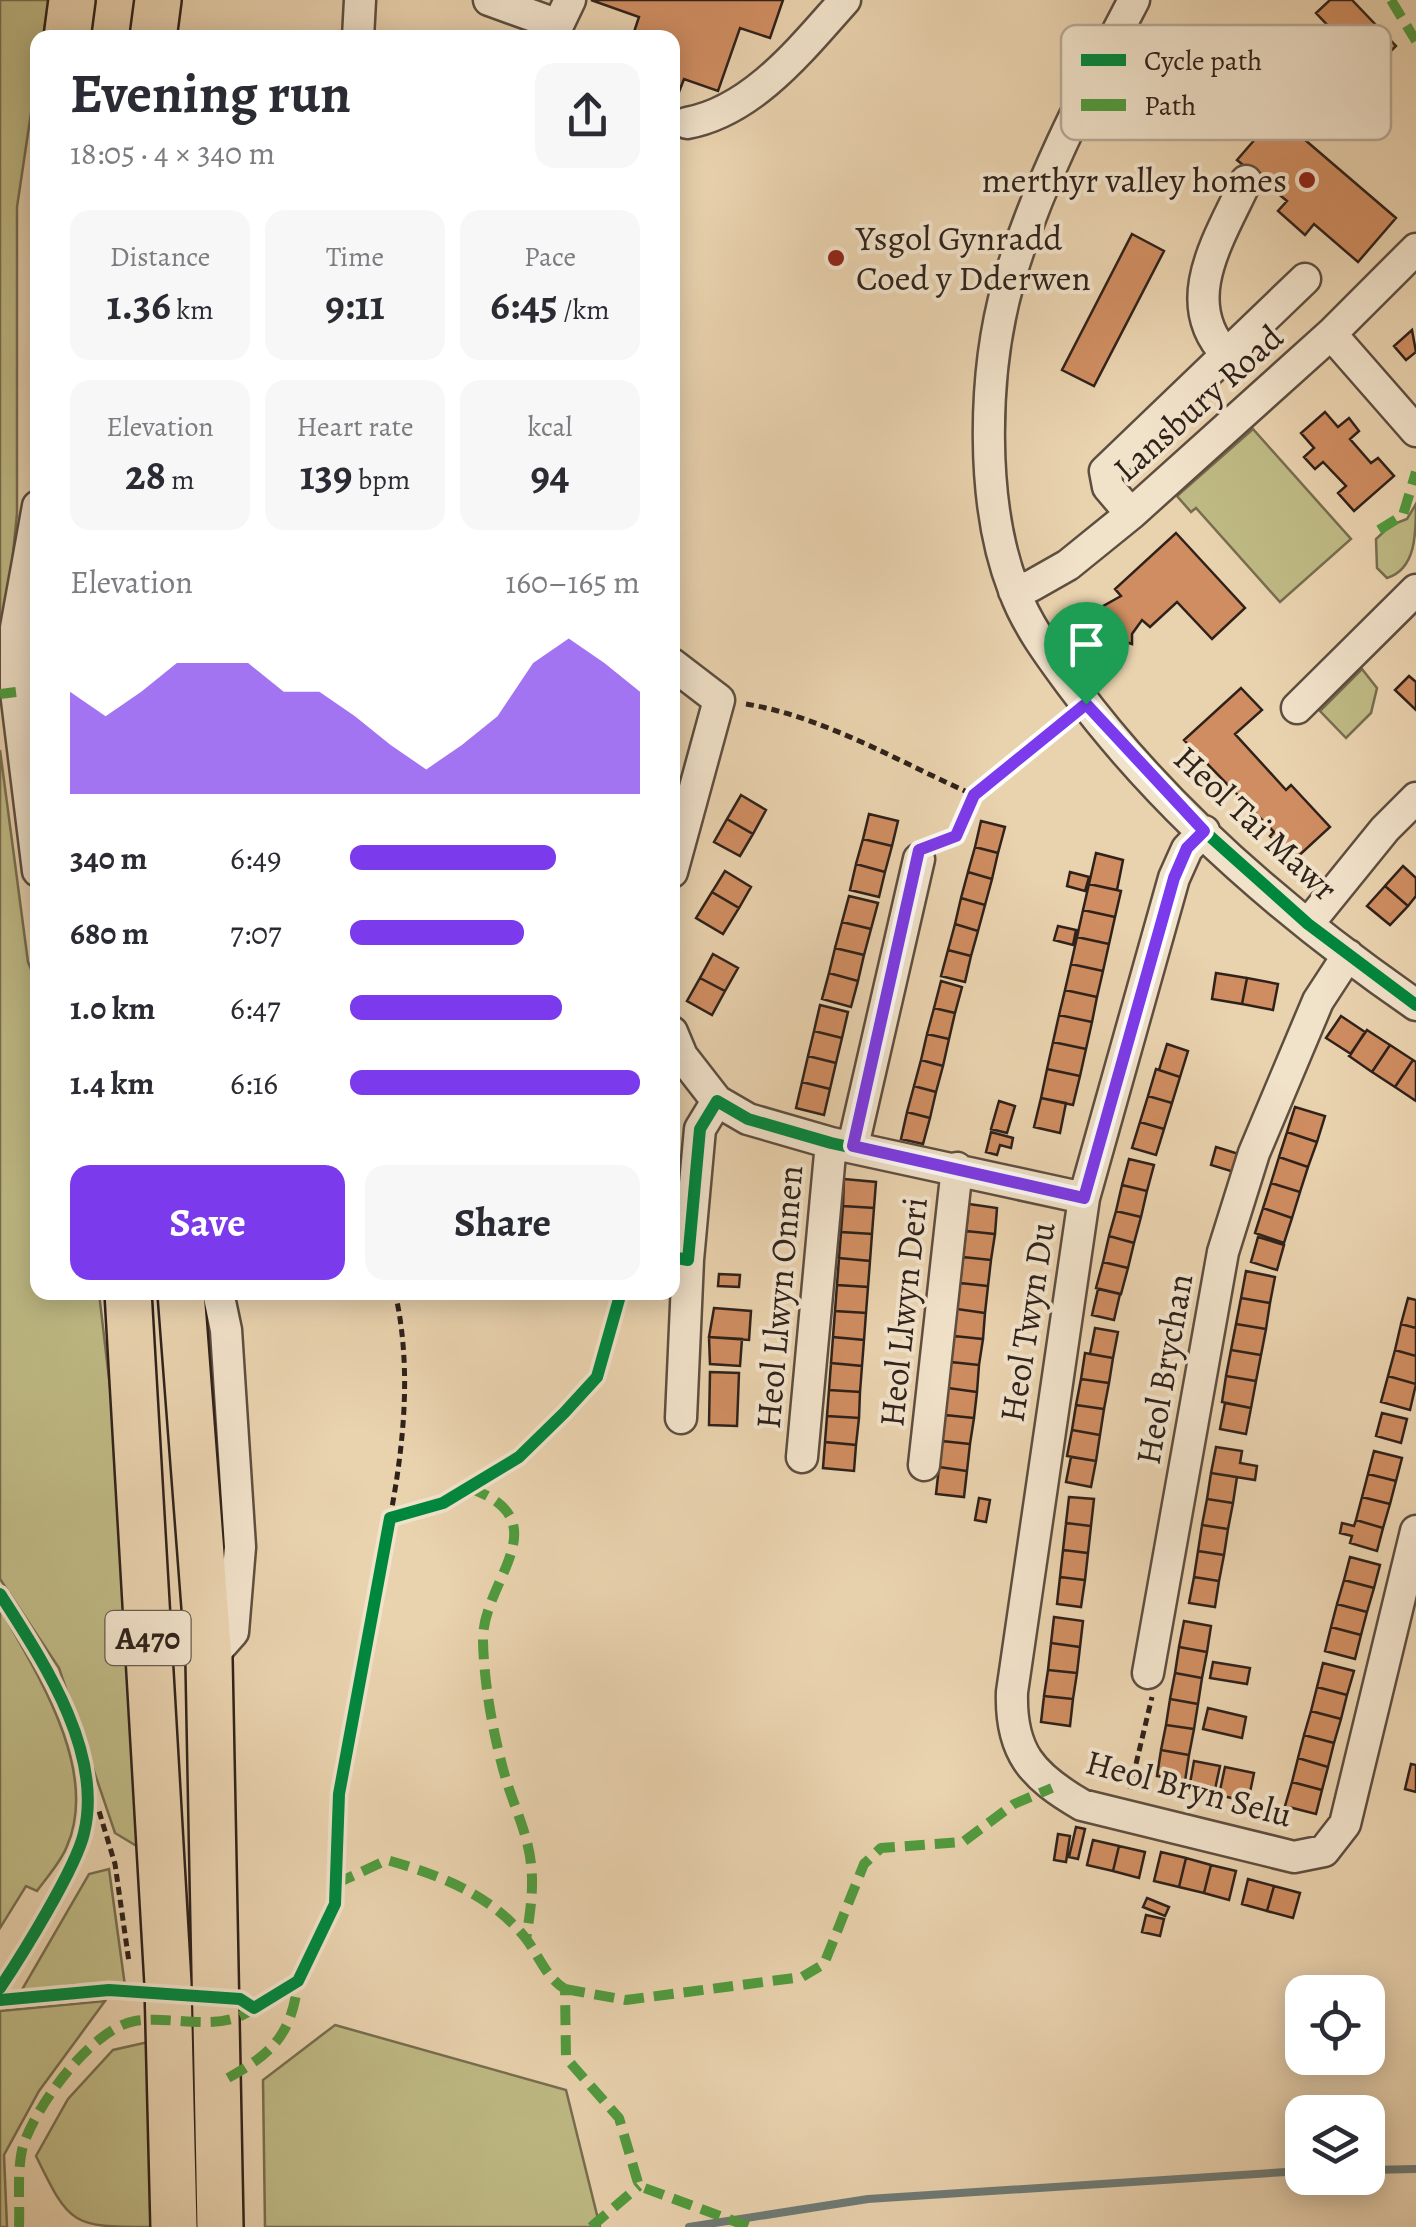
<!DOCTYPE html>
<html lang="en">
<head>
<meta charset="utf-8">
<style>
	body { margin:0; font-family:Alegreya,serif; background:#f7f7f7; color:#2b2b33; height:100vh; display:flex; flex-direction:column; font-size:38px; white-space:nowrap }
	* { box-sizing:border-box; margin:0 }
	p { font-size:32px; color:#7c7c81 }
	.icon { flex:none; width:55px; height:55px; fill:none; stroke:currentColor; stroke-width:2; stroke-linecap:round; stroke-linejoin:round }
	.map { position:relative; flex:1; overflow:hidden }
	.details { position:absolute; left:30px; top:30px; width:650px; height:1270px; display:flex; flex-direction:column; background:#fff; border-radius:20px; box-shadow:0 5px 25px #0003 }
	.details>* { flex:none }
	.tools { position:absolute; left:1285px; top:1975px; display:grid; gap:20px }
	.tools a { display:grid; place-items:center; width:100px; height:100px; border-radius:20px; background:#fff; box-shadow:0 5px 25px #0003; font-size:50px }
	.pin { position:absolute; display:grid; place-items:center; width:85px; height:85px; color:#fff; margin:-102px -42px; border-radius:50% 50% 50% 0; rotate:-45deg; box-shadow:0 0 10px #0007 }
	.pin .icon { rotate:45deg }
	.round { display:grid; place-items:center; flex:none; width:105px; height:105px; border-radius:20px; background:#f7f7f7 }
	.summary { display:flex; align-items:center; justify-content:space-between; height:170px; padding:0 40px }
	h1 { font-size:55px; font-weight:700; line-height:75px }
	.metrics { display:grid; grid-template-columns:repeat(3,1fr); gap:15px; height:170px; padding:10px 40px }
	.metrics div { display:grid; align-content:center; border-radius:20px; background:#f7f7f7; text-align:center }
	.metrics b { font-size:42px; font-weight:700 }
	.metrics small { font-size:28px; font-weight:400 }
	.metrics p { font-size:28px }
	.chart { height:280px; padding:20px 40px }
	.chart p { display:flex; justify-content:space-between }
	.chart svg { width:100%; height:180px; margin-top:10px; fill:#7c3aed; opacity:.7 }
	.cta { display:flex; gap:20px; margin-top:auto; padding:20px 40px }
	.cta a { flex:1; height:115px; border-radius:20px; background:#7c3aed; color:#fff; font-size:40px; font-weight:700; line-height:115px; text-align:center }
	.cta a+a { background:#f7f7f7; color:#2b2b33 }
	ul { padding:0 40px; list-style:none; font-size:32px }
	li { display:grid; grid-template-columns:160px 120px 1fr; align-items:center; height:75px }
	li i { height:25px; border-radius:12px; background:#7c3aed }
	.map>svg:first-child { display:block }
	.green { fill:#bfba85; stroke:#776e50; stroke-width:2.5 }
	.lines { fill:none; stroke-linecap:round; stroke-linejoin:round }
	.stream { stroke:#6f7b76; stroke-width:8 }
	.building { fill:#cf8d61; stroke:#2f221b; stroke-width:2.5 }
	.minor-casing { stroke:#5e4e40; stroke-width:35 }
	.highway-casing { stroke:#2f221b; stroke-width:50 }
	.path { stroke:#2f221b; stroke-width:5; stroke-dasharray:8 5; stroke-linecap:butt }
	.minor { stroke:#f1e2ca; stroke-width:30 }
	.highway { stroke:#e9d2ae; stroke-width:45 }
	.quiet { stroke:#509b3e; stroke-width:10; stroke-dasharray:20 10; stroke-linecap:butt }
	.cycleway-casing { stroke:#f1e2ca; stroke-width:19 }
	.cycleway { stroke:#00873e; stroke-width:12 }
	.route-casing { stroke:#fff; stroke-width:20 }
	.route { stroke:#7c3aed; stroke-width:12 }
	.poi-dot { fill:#8f2418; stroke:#f1e2ca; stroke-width:4 }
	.labels { text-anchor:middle; stroke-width:8; stroke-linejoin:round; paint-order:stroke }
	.shield { fill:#f1e2ca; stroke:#695c50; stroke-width:2.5 }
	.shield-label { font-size:32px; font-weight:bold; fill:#2f221b }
	.poi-label { font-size:35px; fill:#2f221b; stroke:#f1e2ca; text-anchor:end }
	.street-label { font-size:35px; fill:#2f221b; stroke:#f1e2ca }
	.key { fill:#f1e2ca; stroke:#b7a896; stroke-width:2.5 }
	.key-label { font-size:28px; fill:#2f221b }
</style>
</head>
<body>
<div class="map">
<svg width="1416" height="2227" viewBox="0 0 1416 2227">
	<rect width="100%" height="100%" fill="#e9d2ae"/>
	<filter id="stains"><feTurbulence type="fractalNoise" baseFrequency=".002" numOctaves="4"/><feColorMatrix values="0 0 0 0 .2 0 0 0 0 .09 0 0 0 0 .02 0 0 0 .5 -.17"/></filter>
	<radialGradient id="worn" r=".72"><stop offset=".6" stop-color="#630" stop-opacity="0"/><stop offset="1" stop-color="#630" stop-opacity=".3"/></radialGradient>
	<path class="green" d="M0,0H49L43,37L38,38L37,73L17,207V514L0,682Z
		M1253,429L1351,539L1280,602L1196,508L1191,512L1177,496Z
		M1416,504C1416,534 1416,569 1387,578L1377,568L1376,539L1391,525L1407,519Z
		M1362,669L1377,688L1371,713L1346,738L1320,711Z
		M0,750L28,962L37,984L38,1292L99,1293L125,1516L140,1848L115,1833L59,1668L0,1579Z
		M0,1608C36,1672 100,1770 67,1846C61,1862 47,1877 37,1891L26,1886L0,1928Z
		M109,1869L125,1986L72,1985L20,1993L89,1874Z
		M105,2001L39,2091L4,2155L7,2227H0V2011Z
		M335,2025L566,2090L600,2227H265L263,2080Z
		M148,2042L151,2227C72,2227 70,2226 36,2156L68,2099L113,2050Z"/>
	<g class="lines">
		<path class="stream" d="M1368,2170L1416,2169
			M689,2227L868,2199L1302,2171"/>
	</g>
	<path class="building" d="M591,0H783L770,38L740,28L718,91L684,79L672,110V38H632L639,17Z
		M1330,0H1352L1396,46L1371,71L1316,13Z
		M1276,115L1396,218L1358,262L1314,224L1305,235L1278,211L1287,201L1237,160Z
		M1132,234L1164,251L1094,386L1062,370Z
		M1412,330L1416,352L1406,360L1394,346Z
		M1325,412L1338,427L1349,418L1359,431L1350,439L1371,463L1378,458L1394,476L1354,511L1338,493L1346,486L1323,462L1315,469L1304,457L1314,448L1301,433Z
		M1176,533L1245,608L1212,639L1177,602L1150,627L1142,620L1132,634V644L1113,638L1102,626L1098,609L1121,596L1115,589Z
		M1409,676L1416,682V710L1395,690Z
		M1241,688L1262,710L1235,734L1286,790L1291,785L1330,827L1293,861L1270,836L1274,832L1184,740Z
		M741,795L766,810L753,834L727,819Z
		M869,814L898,821L892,846L863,839Z
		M727,819L753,834L740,856L714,842Z
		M981,821L1005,827L998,853L975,847Z
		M863,839L892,846L885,872L856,864Z
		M975,847L998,853L992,879L968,872Z
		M1096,853L1123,860L1117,890L1089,884Z
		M856,864L885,872L879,897L850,890Z
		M1403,866L1416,878V896L1408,906L1385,886Z
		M725,871L751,887L739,908L712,892Z
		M968,872L992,879L985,905L961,898Z
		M1070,872L1089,877L1085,891L1067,886Z
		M1089,884L1121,891L1115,917L1083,910Z
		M1385,886L1408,906L1390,925L1367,906Z
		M712,892L739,908L723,934L696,918Z
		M849,896L878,903L871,929L842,922Z
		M961,898L985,905L978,931L955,924Z
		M1083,910L1115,917L1109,944L1077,937Z
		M842,922L871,929L864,955L835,948Z
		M955,924L978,931L971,956L948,950Z
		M1058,926L1076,930L1073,945L1054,940Z
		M1077,937L1109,944L1103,971L1071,964Z
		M835,948L864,955L858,981L829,973Z
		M948,950L971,956L965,982L941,976Z
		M713,954L738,968L725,991L700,978Z
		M1071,964L1103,971L1097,997L1065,990Z
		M829,973L858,981L851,1007L822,999Z
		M1216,973L1247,978L1242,1004L1212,999Z
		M700,978L725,991L712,1015L687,1001Z
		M1247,978L1278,984L1273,1010L1242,1004Z
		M941,981L962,987L955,1013L934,1008Z
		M1065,990L1097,997L1092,1022L1059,1015Z
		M820,1005L848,1012L842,1038L814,1031Z
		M934,1008L955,1013L949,1039L927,1034Z
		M1059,1015L1092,1022L1086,1049L1053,1042Z
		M1341,1016L1365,1032L1351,1054L1326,1038Z
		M1367,1030L1390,1045L1372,1072L1349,1056Z
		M814,1031L842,1038L836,1063L808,1056Z
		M927,1034L949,1039L943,1066L921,1060Z
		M1053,1042L1086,1049L1080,1076L1047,1069Z
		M1167,1044L1188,1051L1180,1077L1159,1070Z
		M1390,1045L1413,1060L1395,1087L1372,1072Z
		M808,1056L836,1063L830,1089L802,1082Z
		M921,1060L943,1066L936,1092L914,1086Z
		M1413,1060L1416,1062V1101L1395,1087Z
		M1047,1069L1080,1076L1073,1105L1041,1098Z
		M1156,1069L1180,1077L1172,1103L1148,1096Z
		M802,1082L830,1089L824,1115L796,1108Z
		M914,1086L936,1092L930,1118L907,1112Z
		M1148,1096L1172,1103L1164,1129L1140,1122Z
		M1041,1098L1066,1103L1060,1133L1034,1127Z
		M999,1101L1015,1106L1007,1133L991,1129Z
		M1295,1107L1325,1116L1317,1142L1287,1132Z
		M907,1112L930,1118L923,1144L901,1139Z
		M1140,1122L1164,1129L1156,1155L1132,1148Z
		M991,1132L1013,1138L1011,1148L1000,1145L997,1155L986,1152Z
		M1287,1132L1317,1142L1308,1167L1279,1157Z
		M1216,1147L1239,1154L1234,1172L1211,1165Z
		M1279,1157L1308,1167L1300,1192L1271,1183Z
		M1129,1159L1154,1165L1147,1191L1122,1185Z
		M844,1179L876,1182L874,1208L843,1206Z
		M1271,1183L1300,1192L1292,1218L1263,1208Z
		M1122,1185L1147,1191L1141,1217L1116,1211Z
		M969,1204L997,1208L995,1234L966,1231Z
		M843,1206L874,1208L872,1234L841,1232Z
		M1263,1208L1292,1218L1284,1243L1255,1233Z
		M1116,1211L1141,1217L1134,1243L1109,1236Z
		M966,1231L995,1234L991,1260L963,1257Z
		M841,1232L872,1234L870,1261L839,1258Z
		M1109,1236L1134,1243L1128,1268L1103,1262Z
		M1258,1237L1284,1245L1277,1270L1251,1262Z
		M963,1257L991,1260L988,1286L960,1283Z
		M839,1258L870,1261L868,1287L837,1285Z
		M1103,1262L1128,1268L1121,1294L1096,1288Z
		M1246,1271L1275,1277L1270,1303L1241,1298Z
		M719,1274L740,1275L739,1287L718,1286Z
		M960,1283L988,1286L985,1313L957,1309Z
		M837,1285L868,1287L866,1313L835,1311Z
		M1098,1289L1120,1294L1114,1320L1092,1315Z
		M1241,1298L1270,1303L1266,1329L1236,1324Z
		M1408,1298L1416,1300V1328L1401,1324Z
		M714,1308L751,1311L749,1340L709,1337Z
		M957,1309L985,1313L983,1339L954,1336Z
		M835,1311L866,1313L864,1340L833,1337Z
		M1236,1324L1266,1329L1261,1355L1231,1350Z
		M1401,1324L1416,1328V1356L1395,1350Z
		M1095,1328L1118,1332L1113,1358L1090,1354Z
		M954,1336L983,1339L979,1365L951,1362Z
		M709,1337L742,1339L740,1366L710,1364Z
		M833,1337L864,1340L862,1366L831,1363Z
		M1231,1350L1261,1355L1256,1381L1226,1376Z
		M1395,1350L1416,1356V1384L1388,1376Z
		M1085,1353L1113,1358L1109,1383L1081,1379Z
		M951,1362L979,1365L977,1392L948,1388Z
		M831,1363L862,1366L860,1392L829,1390Z
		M710,1372L739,1373L737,1426L709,1425Z
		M1226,1376L1256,1381L1251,1408L1222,1402Z
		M1388,1376L1416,1384L1410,1410L1381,1402Z
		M1081,1379L1109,1383L1104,1409L1076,1405Z
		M948,1388L977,1392L974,1418L945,1415Z
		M829,1390L860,1392L859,1418L827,1416Z
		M1225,1403L1251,1408L1246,1434L1220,1429Z
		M1076,1405L1104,1409L1100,1435L1072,1430Z
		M1382,1413L1407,1419L1401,1443L1376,1436Z
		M945,1415L974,1418L970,1444L942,1441Z
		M827,1416L859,1418L856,1445L825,1442Z
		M1072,1430L1100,1435L1096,1461L1067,1456Z
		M942,1441L970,1444L967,1471L939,1467Z
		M825,1442L856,1445L854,1471L823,1468Z
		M1216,1447L1242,1451L1240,1463L1257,1466L1255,1480L1211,1473Z
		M1374,1451L1402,1458L1396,1481L1368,1474Z
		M1071,1457L1096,1461L1091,1487L1066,1482Z
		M939,1467L967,1471L964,1497L936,1494Z
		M1211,1473L1237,1477L1233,1503L1207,1499Z
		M1368,1474L1396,1481L1390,1504L1362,1497Z
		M1069,1497L1094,1499L1091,1526L1066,1523Z
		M1362,1497L1390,1504L1383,1528L1356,1520Z
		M979,1498L990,1500L986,1522L975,1520Z
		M1207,1499L1233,1503L1228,1529L1202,1525Z
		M1356,1520L1383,1528L1377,1551L1350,1543L1352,1536L1340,1533L1342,1523L1354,1526Z
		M1066,1523L1091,1526L1088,1553L1063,1550Z
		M1202,1525L1228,1529L1224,1555L1198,1551Z
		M1063,1550L1088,1553L1085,1580L1060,1577Z
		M1198,1551L1224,1555L1219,1581L1194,1577Z
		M1350,1557L1380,1565L1374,1588L1344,1580Z
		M1060,1577L1085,1580L1081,1607L1057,1604Z
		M1194,1577L1219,1581L1215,1607L1189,1603Z
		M1344,1580L1374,1588L1367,1612L1337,1604Z
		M1337,1604L1367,1612L1361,1635L1331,1627Z
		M1054,1617L1083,1621L1080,1647L1051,1643Z
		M1184,1621L1211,1626L1207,1652L1179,1647Z
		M1331,1627L1361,1635L1355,1659L1325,1651Z
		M1051,1643L1080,1647L1077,1673L1048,1670Z
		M1179,1647L1207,1652L1202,1678L1175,1673Z
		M1213,1662L1250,1668L1247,1684L1210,1678Z
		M1323,1663L1354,1671L1347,1695L1317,1687Z
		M1048,1670L1077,1673L1073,1699L1044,1696Z
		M1175,1673L1202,1678L1198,1704L1170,1699Z
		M1317,1687L1347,1695L1341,1719L1311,1711Z
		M1044,1696L1073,1699L1070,1726L1041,1722Z
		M1170,1699L1198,1704L1194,1729L1166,1725Z
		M1208,1708L1246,1717L1242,1738L1203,1729Z
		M1311,1711L1341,1719L1334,1743L1304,1735Z
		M1166,1725L1194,1729L1189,1755L1161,1750Z
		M1304,1735L1334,1743L1328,1767L1298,1758Z
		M1161,1750L1189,1755L1185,1781L1157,1776Z
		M1298,1758L1328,1767L1322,1790L1292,1782Z
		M1194,1761L1220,1766L1214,1794L1189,1789Z
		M1411,1764L1416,1765V1792L1405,1789Z
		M1225,1767L1254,1773L1248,1802L1219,1795Z
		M1292,1782L1322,1790L1316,1814L1285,1806Z
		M1076,1827L1085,1829L1078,1859L1069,1857Z
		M1058,1834L1070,1836L1066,1862L1054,1860Z
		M1093,1840L1119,1846L1113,1871L1087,1865Z
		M1119,1846L1145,1852L1139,1878L1113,1871Z
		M1161,1852L1186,1858L1179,1887L1154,1881Z
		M1186,1858L1211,1865L1204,1893L1179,1887Z
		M1211,1865L1236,1871L1229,1900L1204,1893Z
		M1248,1879L1274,1886L1267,1911L1242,1904Z
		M1274,1886L1300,1893L1293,1918L1267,1911Z
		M1147,1898L1169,1907L1165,1916L1143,1907Z
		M1146,1915L1164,1919L1160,1936L1142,1932Z"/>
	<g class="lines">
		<g class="minor-casing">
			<path id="minor" d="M489,0L553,23H559L570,0
				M1134,0C1087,90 1036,186 1008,284C983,373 980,503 1014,590C1027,626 1051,657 1073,687C1165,811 1290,918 1416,1005
				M358,38L360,0
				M687,123C753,111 802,48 845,0
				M1331,334L1416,431
				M1226,354C1176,301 1221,236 1246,181
				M38,506L16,628V692L38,871
				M1131,514L1108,487L1105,471L1305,279
				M1014,591L1031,586L1068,565L1131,514L1331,334L1416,249
				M672,664L719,700L672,872
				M1297,708L1416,590
				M1204,831L1187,849L1174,878L1084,1198L1012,1692C1010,1752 1032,1776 1082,1805L1294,1857L1324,1851L1345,1824L1416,1531
				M1308,924L1385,829L1416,798
				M672,1032L682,1056L717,1101L748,1119L831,1143L1084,1198
				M853,1146L919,859
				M681,1418L688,1260L700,1129L717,1101
				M802,1457L831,1143
				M924,1465L957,1168
				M209,1659L233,1632L240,1547L226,1330L218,1292
				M1148,1673L1223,1252L1254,1153L1318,1001L1348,955"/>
		</g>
		<g class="highway-casing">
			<path id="highway" d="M67,38L72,0
				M153,38L158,0
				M128,1292L168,1984L174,2227
				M181,1292L209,1659L220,2227"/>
		</g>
		<path class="path" d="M746,704C825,717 901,763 974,795L1067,722
			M940,842L957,836L974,795
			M390,1518C404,1444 412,1367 395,1292
			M1130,1789L1152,1697
			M88,1805L99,1811L115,1864L129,1962"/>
		<use href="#minor" class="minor"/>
		<use href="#highway" class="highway"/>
		<path class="quiet" d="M1391,0L1416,41
			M1379,530L1403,515L1416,472
			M0,694L16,692
			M469,1488C563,1521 481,1582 483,1641C484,1684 493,1734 505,1776C513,1804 528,1834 531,1864C534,1889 530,1914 526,1939
			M335,1884L387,1860C440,1875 492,1895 527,1940C540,1958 546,1977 565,1989L566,2058L619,2118L639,2186L750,2227
			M565,1989L626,2000L802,1977L824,1964L864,1864L881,1848L963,1842L1014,1804L1052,1788
			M228,2078C273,2053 292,2034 298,1981
			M19,2227C20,2203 17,2173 22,2150C32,2110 92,2028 135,2021C175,2015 221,2034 254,2008
			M591,2227L639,2186"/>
		<g class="cycleway-casing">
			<path id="cycleway" d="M672,1257L688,1260L700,1129L717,1101L748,1119L831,1143L1084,1198L1174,878L1187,849L1204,831L1308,924L1416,1005
				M0,1594C42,1660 104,1751 84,1833C76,1868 22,1955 0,1988
				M0,2000L109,1990L240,1999L254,2008L298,1981L335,1904L339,1794L390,1518L443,1503L519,1457L564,1413L597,1377L621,1292"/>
		</g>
		<use href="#cycleway" class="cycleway"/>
	</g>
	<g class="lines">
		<g class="route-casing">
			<path id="route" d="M1086,704L1204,831L1187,848L1174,878L1084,1198L853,1146L919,850L956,836L974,795Z"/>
		</g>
		<use href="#route" class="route"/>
	</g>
	<g class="poi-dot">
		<circle cx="1307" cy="180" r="10"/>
		<circle cx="836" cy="258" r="10"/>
	</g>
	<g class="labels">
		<rect class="shield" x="105.5" y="1611" width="85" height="54" rx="8"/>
		<g class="shield-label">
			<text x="148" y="1649">A470</text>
		</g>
		<g class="poi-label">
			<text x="1287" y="192">merthyr valley homes</text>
			<text x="856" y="250" text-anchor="start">Ysgol Gynradd<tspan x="856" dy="40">Coed y Dderwen</tspan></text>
		</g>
		<g class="street-label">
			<text transform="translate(1198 403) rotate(-42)" y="12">Lansbury Road</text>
			<text transform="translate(1256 823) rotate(43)" y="12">Heol Tai Mawr</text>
			<text transform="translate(779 1297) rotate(-85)" y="12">Heol Llwyn Onnen</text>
			<text transform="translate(903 1312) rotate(-84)" y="12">Heol Llwyn Deri</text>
			<text transform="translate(1027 1322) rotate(-81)" y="12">Heol Twyn Du</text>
			<text transform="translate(1164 1369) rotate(-80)" y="12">Heol Brychan</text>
			<text transform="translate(1189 1788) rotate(15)" y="12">Heol Bryn Selu</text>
		</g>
	</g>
	<rect x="1061" y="25" width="330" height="115" rx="15" class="key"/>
	<rect x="1081" y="54" width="45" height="12" fill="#00873e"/>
	<rect x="1081" y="99" width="45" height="12" fill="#509b3e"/>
	<g class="key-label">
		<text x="1144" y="70">Cycle path</text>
		<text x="1144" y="115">Path</text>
	</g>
	<rect width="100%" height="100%" filter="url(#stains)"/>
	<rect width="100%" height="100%" fill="url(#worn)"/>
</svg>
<div class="tools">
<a><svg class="icon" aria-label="locate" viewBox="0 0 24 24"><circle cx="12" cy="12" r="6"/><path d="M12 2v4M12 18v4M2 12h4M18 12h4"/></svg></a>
<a><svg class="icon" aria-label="layers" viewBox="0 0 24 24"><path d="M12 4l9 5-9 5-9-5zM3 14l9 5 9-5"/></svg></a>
</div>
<div class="pin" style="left:1086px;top:704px;background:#1e9e55"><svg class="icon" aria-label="arrive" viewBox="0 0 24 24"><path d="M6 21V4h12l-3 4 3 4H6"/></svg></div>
<section class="details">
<div class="summary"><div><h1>Evening run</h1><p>18:05 · 4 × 340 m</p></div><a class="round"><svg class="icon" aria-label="share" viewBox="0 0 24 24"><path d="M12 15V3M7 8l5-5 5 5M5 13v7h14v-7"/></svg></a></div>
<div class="metrics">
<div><p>Distance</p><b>1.36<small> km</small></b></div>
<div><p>Time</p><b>9:11</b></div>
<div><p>Pace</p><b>6:45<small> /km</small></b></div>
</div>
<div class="metrics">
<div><p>Elevation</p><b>28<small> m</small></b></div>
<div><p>Heart rate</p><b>139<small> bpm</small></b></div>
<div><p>kcal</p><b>94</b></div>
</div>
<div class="chart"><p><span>Elevation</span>160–165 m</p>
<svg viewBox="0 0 160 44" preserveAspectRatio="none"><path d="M0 44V19L10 25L20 19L30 12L40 12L50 12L60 19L70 19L80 25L90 32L100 38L110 32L120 25L130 12L140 6L150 12L160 19V44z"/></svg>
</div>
<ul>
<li><b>340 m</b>6:49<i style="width:71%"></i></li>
<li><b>680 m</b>7:07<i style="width:60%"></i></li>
<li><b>1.0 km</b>6:47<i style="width:73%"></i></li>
<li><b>1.4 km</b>6:16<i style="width:100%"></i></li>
</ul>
<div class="cta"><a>Save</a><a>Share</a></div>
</section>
</div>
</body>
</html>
